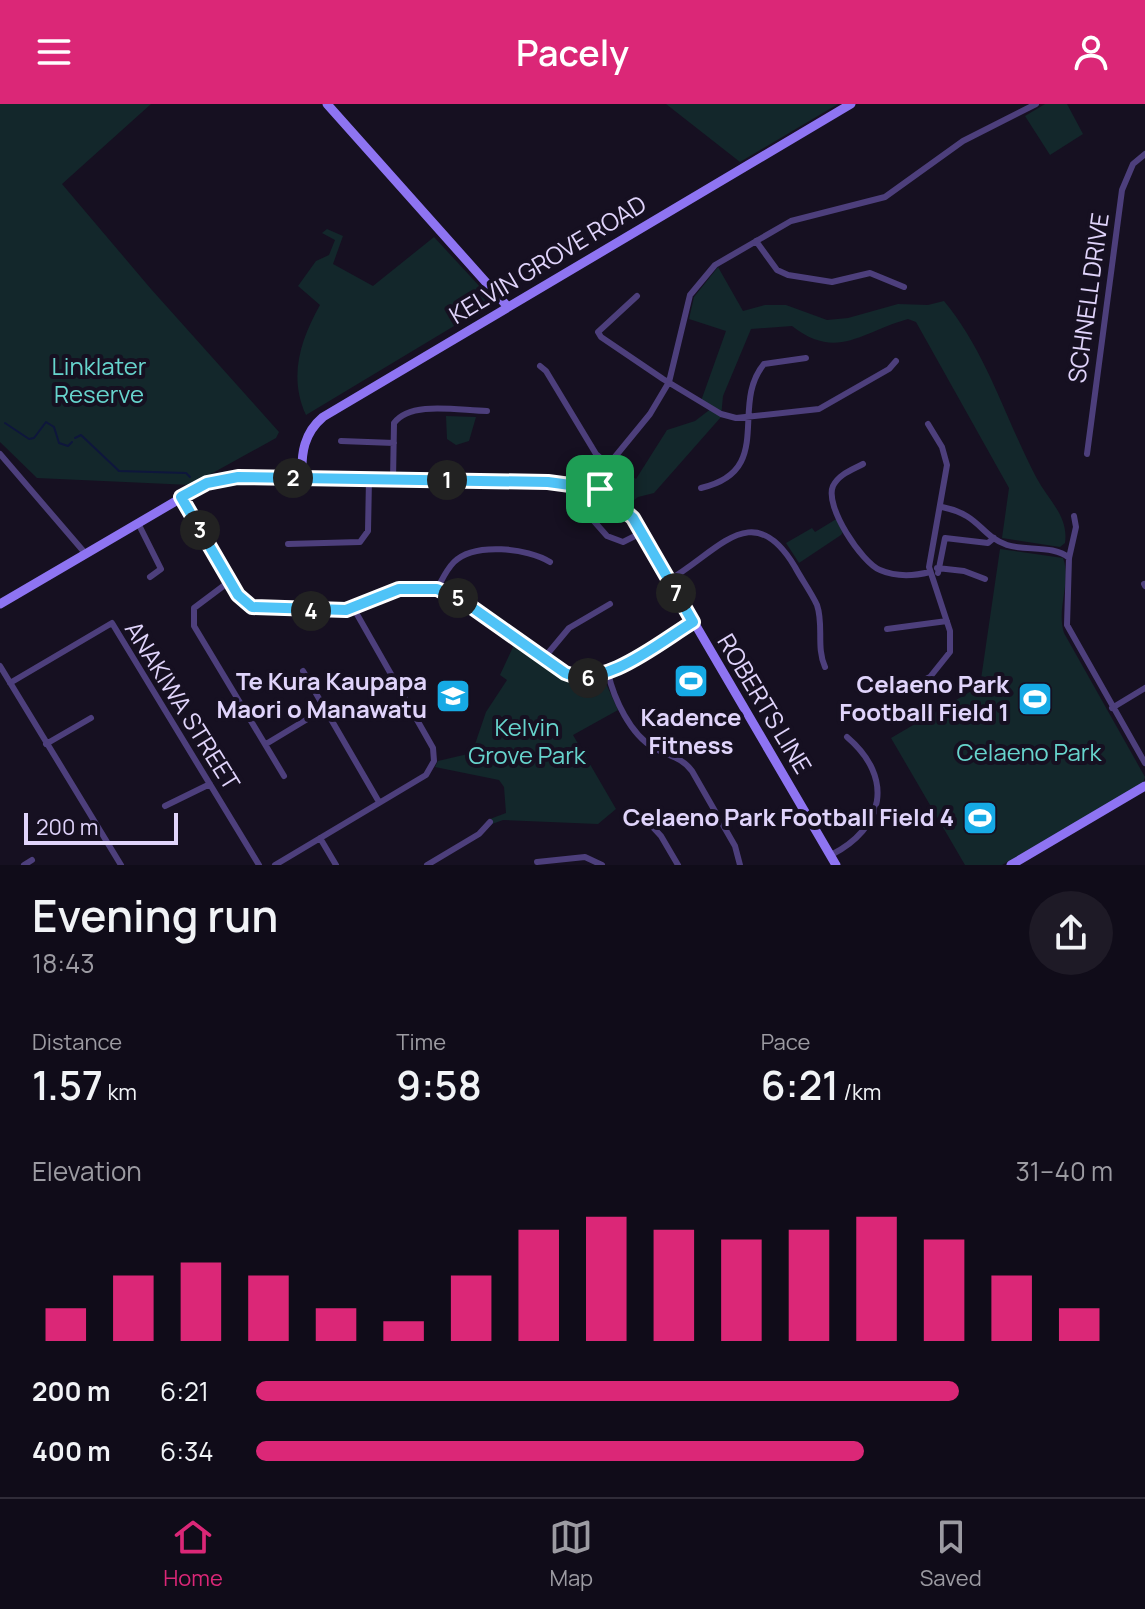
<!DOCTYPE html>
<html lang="en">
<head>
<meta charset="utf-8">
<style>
	body { margin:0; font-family:Manrope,sans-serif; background:#1e1a26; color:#f1f3f6; height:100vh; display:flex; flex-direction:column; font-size:30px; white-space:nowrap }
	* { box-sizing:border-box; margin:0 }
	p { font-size:26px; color:#9c9ba2 }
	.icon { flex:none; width:44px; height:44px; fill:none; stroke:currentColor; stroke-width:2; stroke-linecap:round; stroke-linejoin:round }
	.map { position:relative; height:761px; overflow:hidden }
	.details { display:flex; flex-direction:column; background:#100c19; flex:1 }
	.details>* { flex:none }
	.scale { position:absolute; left:24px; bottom:20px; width:154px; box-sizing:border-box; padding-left:8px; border:4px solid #e0d4fb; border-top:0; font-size:22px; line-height:28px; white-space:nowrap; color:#e0d4fb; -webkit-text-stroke:6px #161021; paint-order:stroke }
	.pin { position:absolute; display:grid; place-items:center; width:68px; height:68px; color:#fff; margin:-34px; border-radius:16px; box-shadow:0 4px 12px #0006 }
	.km { position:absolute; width:40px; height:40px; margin:-20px; border-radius:50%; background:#222; color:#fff; font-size:22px; line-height:40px; text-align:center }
	.round { display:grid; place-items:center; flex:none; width:84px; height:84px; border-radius:42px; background:#1e1a26 }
	.headline { display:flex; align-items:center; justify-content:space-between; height:136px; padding:0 32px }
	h1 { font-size:44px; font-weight:600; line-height:60px }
	.figures { display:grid; grid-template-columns:repeat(3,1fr); gap:12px; height:136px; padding:8px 32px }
	.figures div { display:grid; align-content:center }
	.figures b { font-size:40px; font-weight:600 }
	.figures small { font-size:22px; font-weight:400 }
	.figures p { font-size:22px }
	.chart { height:224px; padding:16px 32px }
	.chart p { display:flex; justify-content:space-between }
	.chart svg { width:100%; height:144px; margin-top:8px; stroke:#db2777; stroke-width:6 }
	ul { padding:0 32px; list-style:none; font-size:26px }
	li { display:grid; grid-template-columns:128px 96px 1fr; align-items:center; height:60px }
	li i { height:20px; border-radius:10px; background:#db2777 }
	header { display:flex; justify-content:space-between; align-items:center; height:104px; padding:0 32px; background:#db2777; color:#fff; font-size:36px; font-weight:600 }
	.dock { display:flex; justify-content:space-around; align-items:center; height:112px; border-top:2px solid #302c38; background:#100c19; font-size:22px; color:#9c9ba2 }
	.dock a { display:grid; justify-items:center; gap:4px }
	.dock .active { color:#db2777 }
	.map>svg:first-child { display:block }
	.green { fill:#13272b }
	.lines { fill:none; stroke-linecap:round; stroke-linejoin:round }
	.stream { stroke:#0e163c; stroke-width:2 }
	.street { stroke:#4d3f7c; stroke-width:6 }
	.secondary { stroke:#8e74f2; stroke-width:9 }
	.route-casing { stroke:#fff; stroke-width:16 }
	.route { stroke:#4fc3f7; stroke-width:10 }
	.labels { text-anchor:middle; stroke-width:8; stroke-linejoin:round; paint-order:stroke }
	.street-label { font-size:24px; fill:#e0d4fb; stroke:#161021 }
	.park-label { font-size:24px; fill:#67d4cd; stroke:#161021 }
	.poi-label { font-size:24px; font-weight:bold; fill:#e0d4fb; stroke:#161021; text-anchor:end }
</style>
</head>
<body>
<header><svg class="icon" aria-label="menu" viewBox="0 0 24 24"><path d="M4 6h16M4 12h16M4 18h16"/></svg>Pacely<svg class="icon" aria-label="person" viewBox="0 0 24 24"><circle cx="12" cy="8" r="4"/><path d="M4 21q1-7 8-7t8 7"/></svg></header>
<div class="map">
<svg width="1145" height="761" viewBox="0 0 1145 761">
	<rect width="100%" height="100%" fill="#161021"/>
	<path class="green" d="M0,0H151L62,80L151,185L279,328L276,334L191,381L37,374L0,338Z
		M666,0H838L740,58Z
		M1045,0H1067L1083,30L1050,51L1025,12Z
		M327,125L343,132L333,160L373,182L434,133L494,198L306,311C288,272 301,235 320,201L298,182L316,157L329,151L335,136L322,129Z
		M718,163L743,207L765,201H786L827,216L848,214L898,200L928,201L944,197C987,249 1005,314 1036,373C1048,396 1069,412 1065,439L1060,443L1002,434L1009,384L916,218L908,215C861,228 837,257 792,222L751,225L723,292L721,313L654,389L638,393L628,401L608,382L614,359L636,375L667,326L695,317L712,304L701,297L726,227L689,215L694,193Z
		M446,312L476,313L469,337L456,341L447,335Z
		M838,414L845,425L841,431L799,459L786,439L812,424L815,428Z
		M1000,445L1063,454C1072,477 1056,504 1064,529L1145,673L1143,679L1002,761H965L891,634L980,582Z
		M514,541C544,555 568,587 603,573L618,606L573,631L616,705L598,720L503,716L492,720L490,715L506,709L504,683L499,676L435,663L438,657L472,649L486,608L507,576L500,571Z"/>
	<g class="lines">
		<path class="stream" d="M5,319L29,335L34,334L46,318L54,323L59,339L68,342L72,338
			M75,334L81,331L119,367L186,369L190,373"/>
		<path class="street" d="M756,137L777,166L788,171L832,178L870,169L904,183
			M637,192L598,228L601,233L663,275L721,310L736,314L819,305L889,265L896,257
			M540,262L546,267L596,350L609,361
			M341,337L394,339
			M0,350L85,449
			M1087,350L1122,86L1133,60L1145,50
			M863,360C852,366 839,370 833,382C824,402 862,459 880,466C896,473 914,472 930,468
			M393,376L394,319C411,296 461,307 487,307
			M701,384C776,367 729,302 764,260L806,254
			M600,385L614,354L650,310L669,278L690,191L715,161L791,117L885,93L963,37L1036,0
			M181,393L238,491L248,501L260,506H346L399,485H437L463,497L565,569C603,586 660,537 693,518
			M942,403C981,411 979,431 1007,441C1025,447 1055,441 1069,454
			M585,407L607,432L623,438L641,429
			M1074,412L1076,423L1069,454L1067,521L1145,659
			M138,419L161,465L150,473
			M288,440L360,438L368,427L369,375
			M937,464L964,467L985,475
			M938,469L945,434L988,439L994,434
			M669,476C719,447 753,392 795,463C802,476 811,488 817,501C824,521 816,543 825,563
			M230,477L194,504V522L284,672
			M1144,480L1145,482
			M437,485C442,476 446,466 454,458C474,438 528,444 550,458
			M887,525L947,517
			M544,554L569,524L610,500
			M0,562L121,761
			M303,567L379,698
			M608,569C614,595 630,630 654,644C668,652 682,653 692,667L735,742L740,761
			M10,579L112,519L259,761
			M903,587L930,573L950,548V527L929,463L947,361L942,343L928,320
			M1112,604L1145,584
			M46,640L91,614
			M266,640L324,605
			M165,702L210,680
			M876,707L911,715
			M648,718L661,732L678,761
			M320,734L336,761
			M831,751C884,724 895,674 847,633
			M537,758L585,753L602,761
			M24,761L32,756
			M275,761L426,671L434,657L433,644L354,505
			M427,761L479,730L490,718"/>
		<path class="secondary" d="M327,0L508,203
			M302,373C301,349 304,329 323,313L851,0
			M0,500L200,383L226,374L548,378L600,385L633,414L836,761
			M1011,761L1145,682"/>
	</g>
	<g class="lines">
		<g class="route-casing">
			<path id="route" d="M238,373L548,378L600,385L633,414L693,518C660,538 603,586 565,569L463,497L437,485H399L346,506L252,503L238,491L181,393L207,379Z"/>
		</g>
		<use href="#route" class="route"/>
	</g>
	<defs>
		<g id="stadium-square" transform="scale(1.8)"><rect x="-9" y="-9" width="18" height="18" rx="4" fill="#16aae5" stroke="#161021"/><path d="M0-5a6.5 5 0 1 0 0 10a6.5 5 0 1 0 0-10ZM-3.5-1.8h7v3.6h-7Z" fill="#fff"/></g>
		<g id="school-square" transform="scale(1.8)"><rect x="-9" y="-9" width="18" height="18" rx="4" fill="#16aae5" stroke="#161021"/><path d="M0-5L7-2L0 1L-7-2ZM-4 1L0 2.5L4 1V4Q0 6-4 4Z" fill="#fff"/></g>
	</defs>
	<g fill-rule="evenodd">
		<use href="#stadium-square" x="691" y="577"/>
		<use href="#school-square" x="453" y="592"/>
		<use href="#stadium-square" x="1035" y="595"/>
		<use href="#stadium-square" x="980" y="714"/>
	</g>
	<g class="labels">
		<g class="street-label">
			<text transform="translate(548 156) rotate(-31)" y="8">KELVIN GROVE ROAD</text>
			<text transform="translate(1089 194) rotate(-82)" y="8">SCHNELL DRIVE</text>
			<text transform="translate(764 600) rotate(59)" y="8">ROBERTS LINE</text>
			<text transform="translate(182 602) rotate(58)" y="8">ANAKIWA STREET</text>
		</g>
		<g class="park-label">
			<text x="99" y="271">Linklater<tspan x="99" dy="28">Reserve</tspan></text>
			<text x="527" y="632">Kelvin<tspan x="527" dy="28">Grove Park</tspan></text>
			<text x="1029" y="657">Celaeno Park</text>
		</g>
		<g class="poi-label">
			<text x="427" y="586">Te Kura Kaupapa<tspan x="427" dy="28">Maori o Manawatu</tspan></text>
			<text x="1009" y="589">Celaeno Park<tspan x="1009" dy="28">Football Field 1</tspan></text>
			<text x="691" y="622" text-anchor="middle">Kadence<tspan x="691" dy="28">Fitness</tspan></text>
			<text x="954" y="722">Celaeno Park Football Field 4</text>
		</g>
	</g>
</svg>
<div class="scale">200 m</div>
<div class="pin" style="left:600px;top:385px;background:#1e9e55"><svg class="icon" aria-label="arrive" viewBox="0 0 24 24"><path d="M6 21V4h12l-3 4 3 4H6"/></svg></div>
<b class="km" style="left:447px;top:376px">1</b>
<b class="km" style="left:293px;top:374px">2</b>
<b class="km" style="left:200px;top:426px">3</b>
<b class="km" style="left:311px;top:507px">4</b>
<b class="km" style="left:458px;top:494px">5</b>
<b class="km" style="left:588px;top:574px">6</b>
<b class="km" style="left:676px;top:489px">7</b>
</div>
<section class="details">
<div class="headline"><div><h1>Evening run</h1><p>18:43</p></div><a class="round"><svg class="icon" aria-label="share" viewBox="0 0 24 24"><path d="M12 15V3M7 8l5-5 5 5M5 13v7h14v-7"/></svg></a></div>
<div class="figures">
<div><p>Distance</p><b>1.57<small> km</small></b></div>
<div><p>Time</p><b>9:58</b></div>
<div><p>Pace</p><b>6:21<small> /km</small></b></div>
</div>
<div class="chart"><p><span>Elevation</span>31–40 m</p>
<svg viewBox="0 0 160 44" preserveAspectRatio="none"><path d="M5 44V34M15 44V24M25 44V20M35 44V24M45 44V34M55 44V38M65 44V24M75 44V10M85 44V6M95 44V10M105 44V13M115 44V10M125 44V6M135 44V13M145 44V24M155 44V34"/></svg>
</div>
<ul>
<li><b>200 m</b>6:21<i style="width:82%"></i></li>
<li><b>400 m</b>6:34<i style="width:71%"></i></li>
</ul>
</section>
<nav class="dock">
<a class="active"><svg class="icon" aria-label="home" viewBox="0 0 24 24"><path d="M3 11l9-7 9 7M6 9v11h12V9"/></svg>Home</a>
<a><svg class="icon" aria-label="map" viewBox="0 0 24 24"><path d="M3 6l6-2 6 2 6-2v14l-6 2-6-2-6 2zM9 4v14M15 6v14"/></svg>Map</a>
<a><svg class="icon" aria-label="saved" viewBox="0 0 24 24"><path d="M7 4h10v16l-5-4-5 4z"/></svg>Saved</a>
</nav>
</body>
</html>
